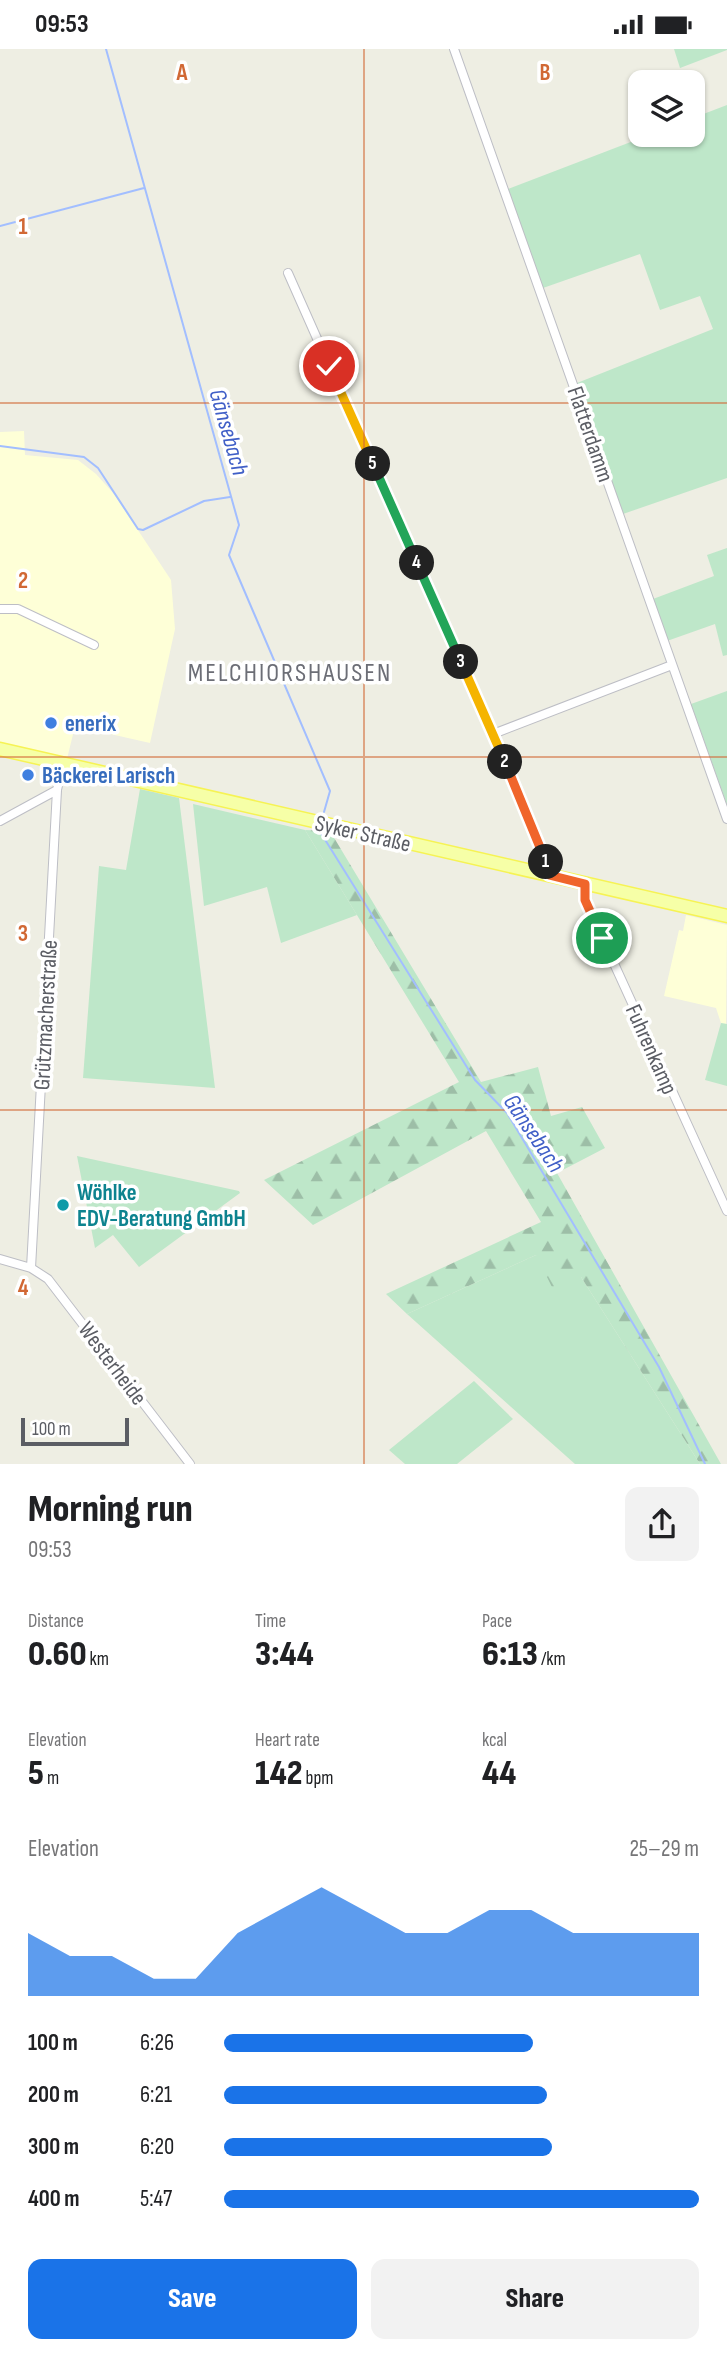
<!DOCTYPE html>
<html lang="en">
<head>
<meta charset="utf-8">
<style>
	body { margin:0; font-family:"Sofia Sans Condensed",sans-serif; background:#f2f2f2; color:#202124; height:100vh; display:flex; flex-direction:column; font-size:26px; white-space:nowrap }
	* { box-sizing:border-box; margin:0 }
	p { font-size:23px; color:#757577 }
	.icon { flex:none; width:38px; height:38px; fill:none; stroke:currentColor; stroke-width:2; stroke-linecap:round; stroke-linejoin:round }
	.map { position:relative; height:1415px; overflow:hidden }
	.drawer { display:flex; flex-direction:column; background:#fff; flex:1 }
	.drawer>* { flex:none }
	.fabs { position:absolute; left:628px; top:21px; display:grid; gap:14px }
	.fabs a { display:grid; place-items:center; width:77px; height:77px; border-radius:14px; background:#fff; box-shadow:0 2px 5px #0004; font-size:35px }
	.scale { position:absolute; left:21px; bottom:18px; width:108px; box-sizing:border-box; padding-left:7px; border:4px solid #5b5d64; border-top:0; font-size:19px; line-height:24px; white-space:nowrap; color:#5b5d64; -webkit-text-stroke:5px #fff; paint-order:stroke }
	.pin { position:absolute; display:grid; place-items:center; width:60px; height:60px; color:#fff; margin:-30px; border:4px solid #fff; border-radius:50%; box-shadow:0 2px 7px #0007 }
	.km { position:absolute; width:35px; height:35px; margin:-18px; border-radius:50%; background:#222; color:#fff; font-size:19px; line-height:35px; text-align:center }
	.round { display:grid; place-items:center; flex:none; width:74px; height:74px; border-radius:14px; background:#f2f2f2 }
	.headline { display:flex; align-items:center; justify-content:space-between; height:119px; padding:0 28px }
	h1 { font-size:38px; font-weight:800; line-height:52px }
	.stats { display:grid; grid-template-columns:repeat(3,1fr); gap:10px; height:119px; padding:7px 28px }
	.stats div { display:grid; align-content:center }
	.stats b { font-size:35px; font-weight:800 }
	.stats small { font-size:19px; font-weight:400 }
	.stats p { font-size:19px }
	.chart { height:196px; padding:14px 28px }
	.chart p { display:flex; justify-content:space-between }
	.chart svg { width:100%; height:126px; margin-top:7px; fill:#1a73e8; opacity:.7 }
	.primary-button { display:flex; gap:14px; margin-top:auto; padding:14px 28px }
	.primary-button a { flex:1; height:80px; border-radius:14px; background:#1a73e8; color:#fff; font-size:28px; font-weight:800; line-height:80px; text-align:center }
	.primary-button a+a { background:#f2f2f2; color:#202124 }
	ul { padding:0 28px; list-style:none; font-size:23px }
	li { display:grid; grid-template-columns:112px 84px 1fr; align-items:center; height:52px }
	li i { height:18px; border-radius:9px; background:#1a73e8 }
	.status { display:flex; justify-content:space-between; align-items:center; height:49px; padding:0 35px; background:#fff; direction:ltr }
	.status svg { height:19px; fill:currentColor }
	.map>svg:first-child { display:block }
	.commercial { fill:#feffd7 }
	.grass { fill:#bee7c9 }
	.forest { fill:url(#forest-firs) }
	.lines { fill:none; stroke-linecap:round; stroke-linejoin:round }
	.stream { stroke:#a2beff; stroke-width:2 }
	.street-casing { stroke:#bdbec5; stroke-width:10 }
	.primary-casing { stroke:#f6f354; stroke-width:15 }
	.street { stroke:#fff; stroke-width:8 }
	.primary { stroke:#f6ffa7; stroke-width:12 }
	.split-1-casing { stroke:#fff; stroke-width:14 }
	.split-2-casing { stroke:#fff; stroke-width:14 }
	.split-3-casing { stroke:#fff; stroke-width:14 }
	.split-4-casing { stroke:#fff; stroke-width:14 }
	.split-5-casing { stroke:#fff; stroke-width:14 }
	.split-6-casing { stroke:#fff; stroke-width:14 }
	.split-1 { stroke:#f0652b; stroke-width:9 }
	.split-2 { stroke:#f0652b; stroke-width:9 }
	.split-3 { stroke:#f5b400; stroke-width:9 }
	.split-4 { stroke:#22a559; stroke-width:9 }
	.split-5 { stroke:#22a559; stroke-width:9 }
	.split-6 { stroke:#f5b400; stroke-width:9 }
	.grid { fill:none; stroke:#d16834; stroke-width:2; stroke-opacity:0.55 }
	.shop-dot { fill:#3f7fe0; stroke:#fff; stroke-width:2.5 }
	.culture-dot { fill:#0f9aa8; stroke:#fff; stroke-width:2.5 }
	.labels { text-anchor:middle; stroke-width:7; stroke-linejoin:round; paint-order:stroke }
	.street-label { font-size:23px; fill:#5b5d64; stroke:#fff }
	.shop-label { font-size:23px; font-weight:bold; fill:#366cbe; stroke:#fff; text-anchor:start }
	.culture-label { font-size:23px; font-weight:bold; fill:#0d838f; stroke:#fff; text-anchor:start }
	.water-label { font-size:24px; font-style:italic; fill:#405fc7; stroke:#fff }
	.quarter-label { font-size:26px; letter-spacing:2px; fill:#6c6e76; stroke:#fff }
	.grid-label { font-size:23px; text-anchor:middle; font-weight:bold; fill:#d16834; stroke:#fff; stroke-width:7; stroke-linejoin:round; paint-order:stroke }
</style>
</head>
<body>
<div class="status"><b>09:53</b><svg viewBox="0 0 49 12"><path d="M0 12V9h3v3zM5 12V6h3v6zM10 12V3h3v9zM15 12V0h3v12zM26 1h20v11H26zM47 4h2v5h-2z"/></svg></div>
<div class="map">
<svg width="727" height="1415" viewBox="0 0 727 1415">
	<defs>
		<pattern id="forest-firs" width="22" height="20" patternUnits="userSpaceOnUse" patternTransform="scale(1.75)"><rect width="22" height="20" fill="#bee7c9"/><path d="M5 1l3.5 6h-7zM16 11l3.5 6h-7z" fill="#9dbea7"/></pattern>
	</defs>
	<rect width="100%" height="100%" fill="#eeeee3"/>
	<path class="commercial" d="M24,382L25,406L78,411L96,425L114,445L171,531L175,580L150,694L75,677L67,710L0,706V383Z
		M686,866L727,876L726,975L721,974L716,959L664,947L679,881L683,882Z"/>
	<path class="grass" d="M674,0H727V1L680,19Z
		M727,56V429L623,465L577,334L713,280L700,247L660,261L640,205L543,239L508,140L649,86H693V69Z
		M727,499V606L723,607L715,575L667,592L653,550L714,527L707,506Z
		M727,642V756L691,655Z
		M140,740L179,749L215,1039L83,1029L99,817L126,821Z
		M193,755L305,781L357,866L281,894L267,838L204,857Z
		M721,974L727,975V1037L705,1031Z
		M77,1107L239,1142L240,1144L139,1218L113,1186L95,1199Z
		M536,1206L581,1228L700,1415H575L407,1265Z
		M474,1332L513,1370L457,1415H405L389,1401Z"/>
	<path class="forest" d="M305,781L330,782L481,1033L538,1018L551,1067L582,1058L605,1099L557,1124L721,1415H700L581,1228L554,1242L536,1206L407,1265L386,1245L541,1173L486,1082L313,1176L264,1131L459,1033Z"/>
	<g class="lines">
		<path class="stream" d="M106,0L239,476L229,506L330,742L324,763
			M0,177L144,139
			M0,397L84,408L98,419L138,480L143,481L204,452L230,448
			M319,781L475,1031L507,1064L659,1318L705,1415"/>
		<g class="street-casing">
			<path id="street" d="M454,0L727,770
				M288,224L518,743L544,805L549,826
				M0,560H18L94,596
				M493,685L672,616
				M0,772L57,741
				M585,835V851L727,1162
				M0,1210L31,1219L48,1230L190,1415
				M31,1219L57,741L63,714"/>
		</g>
		<g class="primary-casing">
			<path id="primary" d="M0,700L727,867"/>
		</g>
		<use href="#street" class="street"/>
		<use href="#primary" class="primary"/>
	</g>
	<g class="lines">
		<g class="split-1-casing">
			<path id="split-1" d="M546,813L549,826L585,835V851L602,889"/>
		</g>
		<g class="split-2-casing">
			<path id="split-2" d="M505,713L546,813"/>
		</g>
		<g class="split-3-casing">
			<path id="split-3" d="M461,613L505,713"/>
		</g>
		<g class="split-4-casing">
			<path id="split-4" d="M417,514L461,613"/>
		</g>
		<g class="split-5-casing">
			<path id="split-5" d="M373,415L417,514"/>
		</g>
		<g class="split-6-casing">
			<path id="split-6" d="M329,317L373,415"/>
		</g>
		<use href="#split-1" class="split-1"/>
		<use href="#split-2" class="split-2"/>
		<use href="#split-3" class="split-3"/>
		<use href="#split-4" class="split-4"/>
		<use href="#split-5" class="split-5"/>
		<use href="#split-6" class="split-6"/>
	</g>
	<path class="grid" d="M364,0V1415M0,354H727M0,708H727M0,1061H727"/>
	<g class="shop-dot">
		<circle cx="51" cy="674" r="7"/>
		<circle cx="28" cy="726" r="7"/>
	</g>
	<circle class="culture-dot" cx="63" cy="1156" r="7"/>
	<g class="labels">
		<g class="street-label">
			<text transform="translate(591 385) rotate(71)" y="8">Flatterdamm</text>
			<text transform="translate(363 784) rotate(13)" y="8">Syker Straße</text>
			<text transform="translate(45 966) rotate(-87)" y="8">Grützmacherstraße</text>
			<text transform="translate(652 1000) rotate(66)" y="8">Fuhrenkamp</text>
			<text transform="translate(113 1314) rotate(53)" y="8">Westerheide</text>
		</g>
		<g class="shop-label">
			<text x="65" y="682">enerix</text>
			<text x="42" y="734">Bäckerei Larisch</text>
		</g>
		<g class="culture-label">
			<text x="77" y="1151">Wöhlke<tspan x="77" dy="26">EDV-Beratung GmbH</tspan></text>
		</g>
		<g class="water-label">
			<text transform="translate(229 383) rotate(74)" y="8">Gänsebach</text>
			<text transform="translate(534 1084) rotate(56)" y="8">Gänsebach</text>
		</g>
		<g class="quarter-label">
			<text x="290" y="632">MELCHIORSHAUSEN</text>
		</g>
	</g>
	<g class="grid-label">
		<text x="182" y="31">A</text>
		<text x="545" y="31">B</text>
		<text x="23" y="185">1</text>
		<text x="23" y="539">2</text>
		<text x="23" y="892">3</text>
		<text x="23" y="1246">4</text>
	</g>
</svg>
<div class="fabs">
<a><svg class="icon" aria-label="layers" viewBox="0 0 24 24"><path d="M12 4l9 5-9 5-9-5zM3 14l9 5 9-5"/></svg></a>
</div>
<div class="scale">100 m</div>
<div class="pin" style="left:602px;top:889px;background:#1e9e55"><svg class="icon" aria-label="arrive" viewBox="0 0 24 24"><path d="M6 21V4h12l-3 4 3 4H6"/></svg></div>
<div class="pin" style="left:329px;top:317px;background:#d93025"><svg class="icon" aria-label="check" viewBox="0 0 24 24"><path d="M5 12l5 5 9-10"/></svg></div>
<b class="km" style="left:546px;top:813px">1</b>
<b class="km" style="left:505px;top:713px">2</b>
<b class="km" style="left:461px;top:613px">3</b>
<b class="km" style="left:417px;top:514px">4</b>
<b class="km" style="left:373px;top:415px">5</b>
</div>
<section class="drawer">
<div class="headline"><div><h1>Morning run</h1><p>09:53</p></div><a class="round"><svg class="icon" aria-label="share" viewBox="0 0 24 24"><path d="M12 15V3M7 8l5-5 5 5M5 13v7h14v-7"/></svg></a></div>
<div class="stats">
<div><p>Distance</p><b>0.60<small> km</small></b></div>
<div><p>Time</p><b>3:44</b></div>
<div><p>Pace</p><b>6:13<small> /km</small></b></div>
</div>
<div class="stats">
<div><p>Elevation</p><b>5<small> m</small></b></div>
<div><p>Heart rate</p><b>142<small> bpm</small></b></div>
<div><p>kcal</p><b>44</b></div>
</div>
<div class="chart"><p><span>Elevation</span>25–29 m</p>
<svg viewBox="0 0 160 44" preserveAspectRatio="none"><path d="M0 44V22L10 30L20 30L30 38L40 38L50 22L60 14L70 6L80 14L90 22L100 22L110 14L120 14L130 22L140 22L150 22L160 22V44z"/></svg>
</div>
<ul>
<li><b>100 m</b>6:26<i style="width:65%"></i></li>
<li><b>200 m</b>6:21<i style="width:68%"></i></li>
<li><b>300 m</b>6:20<i style="width:69%"></i></li>
<li><b>400 m</b>5:47<i style="width:100%"></i></li>
</ul>
<div class="primary-button"><a>Save</a><a>Share</a></div>
</section>
</body>
</html>
